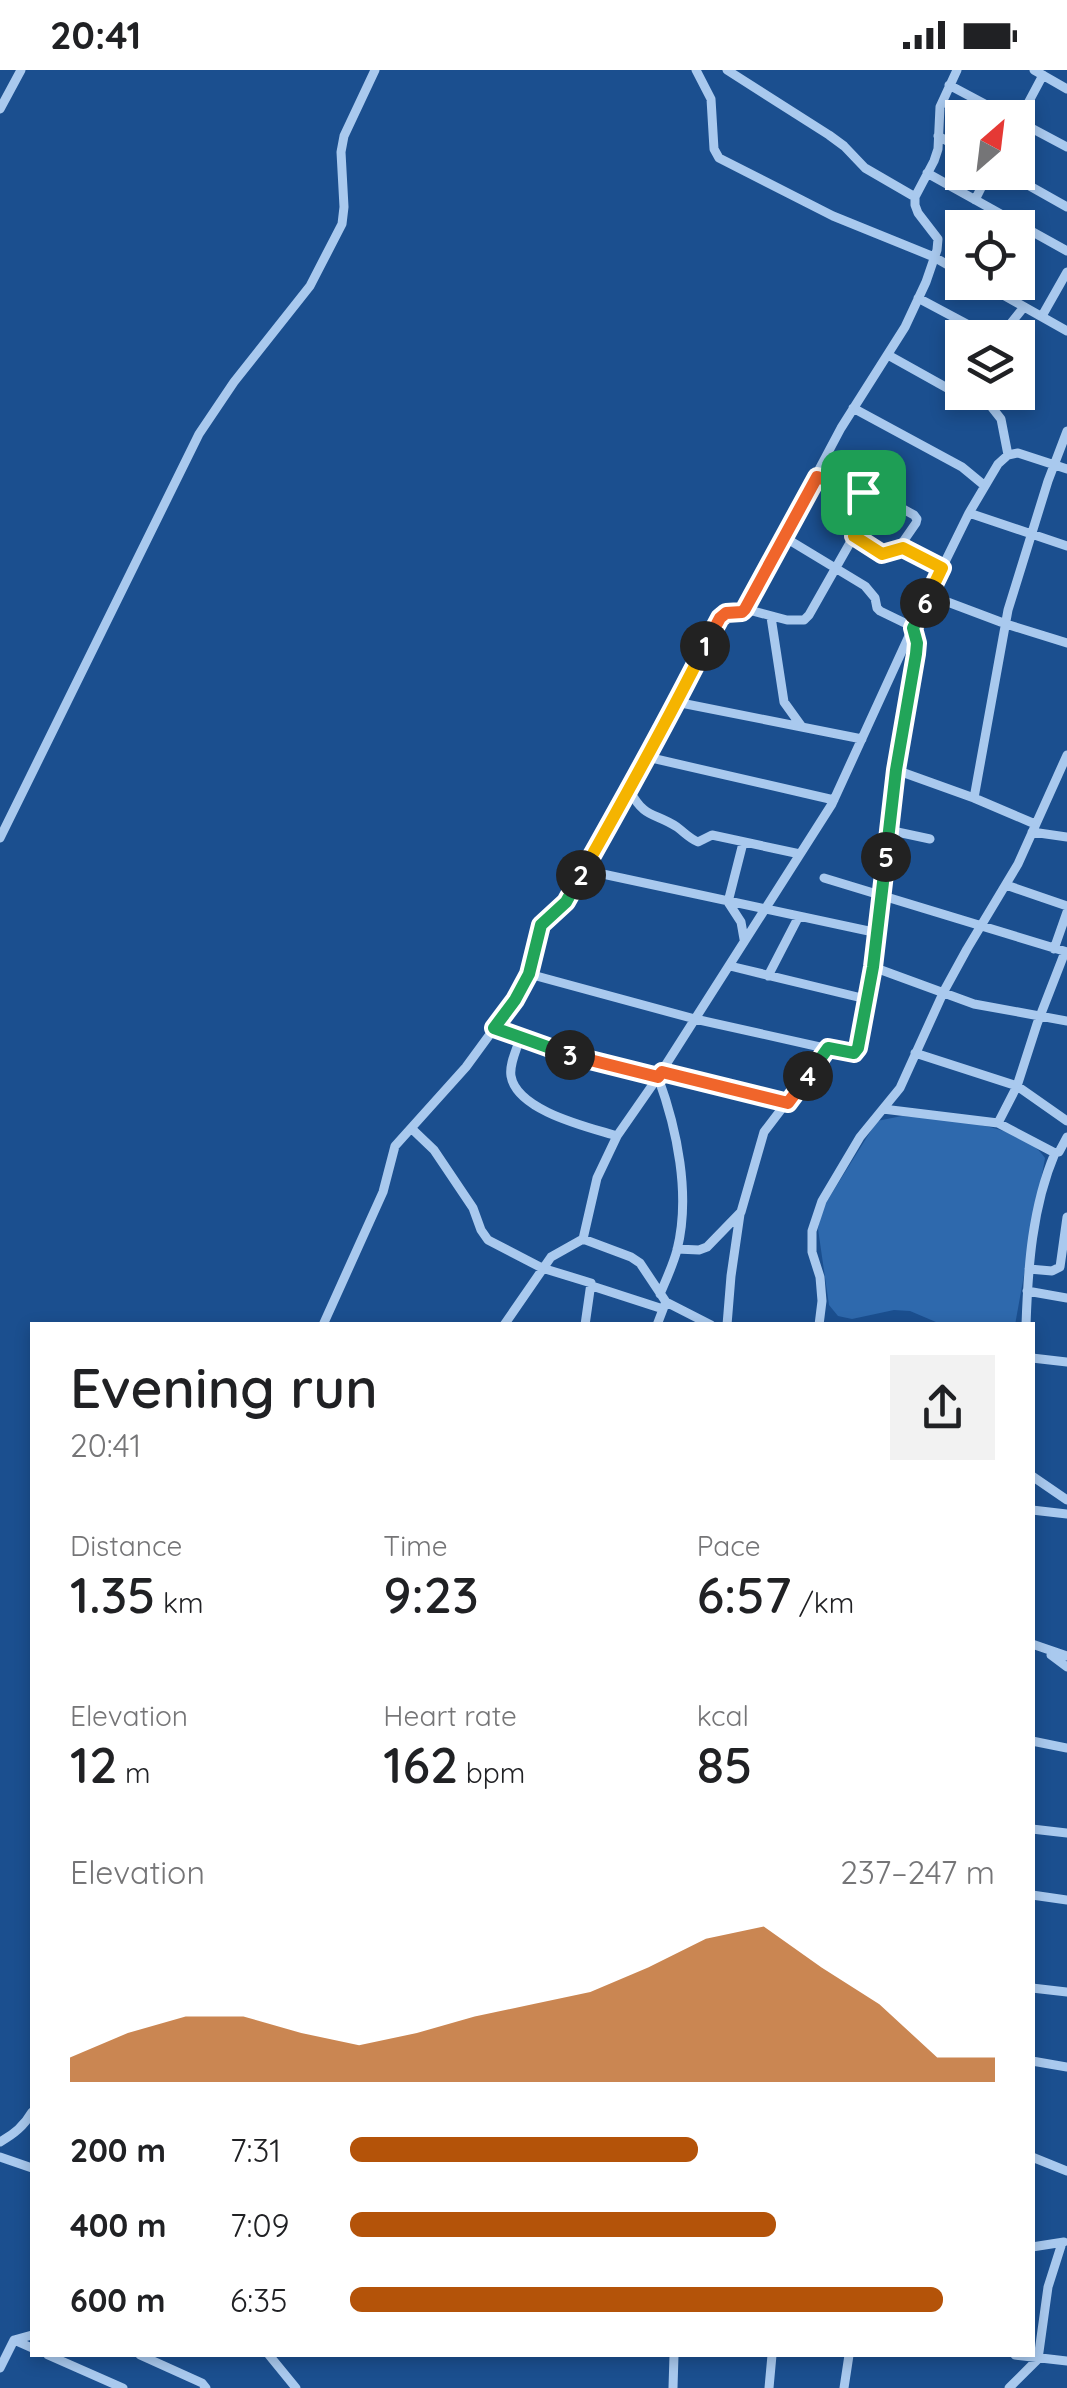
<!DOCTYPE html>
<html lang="en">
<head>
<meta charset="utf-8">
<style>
	body { margin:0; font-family:Quicksand,sans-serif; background:#f2f2f2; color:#202124; height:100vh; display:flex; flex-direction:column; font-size:38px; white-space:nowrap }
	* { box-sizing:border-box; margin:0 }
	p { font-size:32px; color:#757577 }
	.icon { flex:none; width:55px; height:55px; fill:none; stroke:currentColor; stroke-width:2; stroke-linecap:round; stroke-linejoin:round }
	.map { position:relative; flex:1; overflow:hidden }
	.panel { position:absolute; left:30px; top:1252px; width:1005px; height:1035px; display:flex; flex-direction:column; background:#fff; border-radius:0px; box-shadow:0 5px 15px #0003 }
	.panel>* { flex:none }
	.needle { width:65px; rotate:28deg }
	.fabs { position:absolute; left:945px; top:30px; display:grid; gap:20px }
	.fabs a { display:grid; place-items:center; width:90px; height:90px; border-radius:0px; background:#fff; box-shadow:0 5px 15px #0003; font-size:50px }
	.pin { position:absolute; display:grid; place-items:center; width:85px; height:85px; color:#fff; margin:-42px; border-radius:20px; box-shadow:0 5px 15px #0006 }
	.km { position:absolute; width:50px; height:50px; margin:-25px; border-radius:50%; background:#222; color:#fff; font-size:28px; line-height:50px; text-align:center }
	.round { display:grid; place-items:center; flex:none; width:105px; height:105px; border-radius:0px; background:#f2f2f2 }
	.overview { display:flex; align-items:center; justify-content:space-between; height:170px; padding:0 40px }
	h1 { font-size:55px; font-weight:600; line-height:75px }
	.metrics { display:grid; grid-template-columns:repeat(3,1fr); gap:15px; height:170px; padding:10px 40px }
	.metrics div { display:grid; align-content:center }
	.metrics b { font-size:50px; font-weight:600 }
	.metrics small { font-size:28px; font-weight:400 }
	.metrics p { font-size:28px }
	.chart { height:280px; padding:20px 40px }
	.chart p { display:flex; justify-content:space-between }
	.chart svg { width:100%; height:180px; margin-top:10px; fill:#b45309; opacity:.7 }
	ul { padding:0 40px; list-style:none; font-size:32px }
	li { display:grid; grid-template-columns:160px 120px 1fr; align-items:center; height:75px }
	li i { height:25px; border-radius:12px; background:#b45309 }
	.status { display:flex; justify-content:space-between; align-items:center; height:70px; padding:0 50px; background:#fff; direction:ltr }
	.status svg { height:28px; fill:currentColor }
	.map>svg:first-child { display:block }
	.green { fill:#2e69ad }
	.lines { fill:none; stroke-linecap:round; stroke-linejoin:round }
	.minor { stroke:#a9c9ee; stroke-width:9 }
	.split-1-casing { stroke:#fff; stroke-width:20 }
	.split-2-casing { stroke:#fff; stroke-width:20 }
	.split-3-casing { stroke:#fff; stroke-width:20 }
	.split-4-casing { stroke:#fff; stroke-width:20 }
	.split-5-casing { stroke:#fff; stroke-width:20 }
	.split-6-casing { stroke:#fff; stroke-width:20 }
	.split-7-casing { stroke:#fff; stroke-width:20 }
	.split-1 { stroke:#f0652b; stroke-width:12 }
	.split-2 { stroke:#f5b400; stroke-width:12 }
	.split-3 { stroke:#22a559; stroke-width:12 }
	.split-4 { stroke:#f0652b; stroke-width:12 }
	.split-5 { stroke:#22a559; stroke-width:12 }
	.split-6 { stroke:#22a559; stroke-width:12 }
	.split-7 { stroke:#f5b400; stroke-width:12 }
</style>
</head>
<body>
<div class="status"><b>20:41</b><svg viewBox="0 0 49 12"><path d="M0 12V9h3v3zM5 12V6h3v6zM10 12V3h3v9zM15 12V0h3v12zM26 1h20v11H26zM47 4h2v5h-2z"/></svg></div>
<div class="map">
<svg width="1067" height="2318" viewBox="0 0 1067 2318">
	<rect width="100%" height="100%" fill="#1b4f8f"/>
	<path class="green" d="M902,1046C942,1049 1021,1052 1045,1088L1015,1255H943L910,1241L894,1240L852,1249L838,1246L829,1235L818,1159L822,1139L877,1051Z"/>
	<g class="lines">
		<path class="minor" d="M696,0L711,29L714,79L719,88L833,146L934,187L962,203
			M727,0L829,65L844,76L865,98L915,127
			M1034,0L1067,19
			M949,15L1011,48
			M0,39L21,0
			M1018,51L1067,77
			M1018,52L1043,5
			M938,66L962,79
			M1005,102L1067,137
			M927,103L1067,181
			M975,130L989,102
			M980,212L1067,261
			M918,228L993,268
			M1042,246L1067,202
			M999,268L1024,237
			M888,285L974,333L986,330L993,322
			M986,330L1001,349L1008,385
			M853,338L962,397L985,416
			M817,407L885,429L914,445L917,449L916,453L898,479
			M969,443L1067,476
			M854,466L882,484L903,479L942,498
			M929,525L1006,554L1067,573
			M745,539L787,550H804L809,545L876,427
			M771,547L784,632L802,657
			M676,632L862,669
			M647,687L834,730
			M896,700L974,728L1035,754
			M630,721C645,749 654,742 677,757C685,763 689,768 698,772L712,765L800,784
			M974,728L1008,540L1048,411L1067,361
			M888,760L930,769
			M1032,762L1067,767
			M0,768L199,364L234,312L310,216L342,154L344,137L341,82L344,66L375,0
			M743,773L728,832L741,852L744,869
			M584,800L878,863
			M824,808L1067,882
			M1006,815L1067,836
			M1054,879L1067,842
			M730,896L866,929
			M873,897L974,934L1067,951
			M529,904L695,949L847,983H853L858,978L873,897L890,745L917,573L913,557L880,541L877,538L875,528L865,516L784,467
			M768,906L799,846
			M494,958L570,985L658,1007C677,1059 691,1125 677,1180C673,1195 666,1210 660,1224
			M520,968C517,979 509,994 511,1006C517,1041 588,1057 617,1066
			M915,983L1017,1016L1067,1051
			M662,1002L788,1033
			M883,1039L998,1053L1055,1083C1032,1137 1028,1197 1026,1255
			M998,1053L1017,1016L1037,954L1065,882
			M411,1058L434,1080L473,1138L481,1160L488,1170L542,1198L591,1213L585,1255
			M1055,1083L1059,1082L1067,1067
			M583,1169L631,1187L640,1193L666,1232L711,1255
			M677,1179L699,1180L707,1177L741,1142L764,1062L828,978
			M1029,1199L1052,1201L1060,1197L1067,1147
			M592,1216L663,1239
			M1027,1221L1067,1228
			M323,1255L383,1122L395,1076L466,997L515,930L529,904L541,855L566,832L613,745L630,721L720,547C728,542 738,547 745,539L841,358L905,257L926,212L937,180L938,169L918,143L915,135V127L934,91L938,79L940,37L957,0
			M504,1255L551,1187L583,1169L597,1108L617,1066L658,1007L832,734L913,557L969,443L998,394L1008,385L1018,383L1067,399
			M657,1255L665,1234
			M727,1255L731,1206L740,1144
			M819,1255L822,1231L820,1207L812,1182V1161L822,1131L860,1067L900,1018L944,921L967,879L1018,794L1067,685
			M1032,1288L1067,1292
			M1032,1406L1067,1430
			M1032,1440L1067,1444
			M1032,1574L1067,1586
			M1051,1585L1067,1597
			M1032,1671L1067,1678
			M1032,1759L1067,1763
			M1032,1825L1067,1830
			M1032,1918L1067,1922
			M1032,1991L1067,1997
			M0,2072C14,2064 24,2056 32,2042
			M0,2087L32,2098
			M1032,2087L1067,2101
			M1032,2177L1064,2172
			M14,2270L32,2278
			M48,2285L123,2318
			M140,2285L202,2313L206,2318
			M269,2285L296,2318
			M1015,2285L1067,2291
			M0,2298L14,2270L32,2265
			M673,2318L674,2285
			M769,2318L772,2285
			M844,2318L849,2285
			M1009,2318L1038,2289L1048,2217L1062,2173"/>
	</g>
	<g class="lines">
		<g class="split-1-casing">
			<path id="split-1" d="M705,576L720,548L726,543L742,542L745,539L817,407L863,422"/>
		</g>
		<g class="split-2-casing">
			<path id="split-2" d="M581,805C624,729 666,654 705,576"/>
		</g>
		<g class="split-3-casing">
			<path id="split-3" d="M570,985L494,958L515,930L529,904L541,855L566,832L581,805"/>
		</g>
		<g class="split-4-casing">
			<path id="split-4" d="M570,985L658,1007L662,1002L788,1033L808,1006"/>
		</g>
		<g class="split-5-casing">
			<path id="split-5" d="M808,1006L828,978L854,983L858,978L873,897L886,787"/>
		</g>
		<g class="split-6-casing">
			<path id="split-6" d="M886,787L896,700L916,584L917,573L913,558L925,533"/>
		</g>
		<g class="split-7-casing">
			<path id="split-7" d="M863,422L876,427L854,466L882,484L903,478L942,498L925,533"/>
		</g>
		<use href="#split-1" class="split-1"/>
		<use href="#split-2" class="split-2"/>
		<use href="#split-3" class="split-3"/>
		<use href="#split-4" class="split-4"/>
		<use href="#split-5" class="split-5"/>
		<use href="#split-6" class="split-6"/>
		<use href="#split-7" class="split-7"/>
	</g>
</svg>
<div class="fabs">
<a><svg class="needle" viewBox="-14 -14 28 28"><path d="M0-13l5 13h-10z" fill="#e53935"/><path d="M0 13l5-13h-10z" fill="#757577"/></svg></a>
<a><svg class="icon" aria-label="locate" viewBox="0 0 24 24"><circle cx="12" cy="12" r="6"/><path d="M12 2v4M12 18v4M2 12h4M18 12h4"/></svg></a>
<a><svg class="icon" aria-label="layers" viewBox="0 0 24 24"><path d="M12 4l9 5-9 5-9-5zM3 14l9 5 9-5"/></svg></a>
</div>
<div class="pin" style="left:863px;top:422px;background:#1e9e55"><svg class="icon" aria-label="arrive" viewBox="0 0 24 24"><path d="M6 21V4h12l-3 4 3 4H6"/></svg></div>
<b class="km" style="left:705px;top:576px">1</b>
<b class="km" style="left:581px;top:805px">2</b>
<b class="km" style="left:570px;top:985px">3</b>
<b class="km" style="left:808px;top:1006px">4</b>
<b class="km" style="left:886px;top:787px">5</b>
<b class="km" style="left:925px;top:533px">6</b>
<section class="panel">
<div class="overview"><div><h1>Evening run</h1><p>20:41</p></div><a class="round"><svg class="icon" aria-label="share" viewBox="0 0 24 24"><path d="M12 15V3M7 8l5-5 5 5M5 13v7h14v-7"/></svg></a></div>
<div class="metrics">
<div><p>Distance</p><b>1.35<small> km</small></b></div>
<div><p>Time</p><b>9:23</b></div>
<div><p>Pace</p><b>6:57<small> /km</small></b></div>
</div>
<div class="metrics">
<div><p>Elevation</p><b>12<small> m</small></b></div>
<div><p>Heart rate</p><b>162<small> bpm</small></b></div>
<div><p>kcal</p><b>85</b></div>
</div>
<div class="chart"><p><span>Elevation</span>237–247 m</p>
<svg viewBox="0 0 160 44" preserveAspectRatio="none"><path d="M0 44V38L10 32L20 28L30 28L40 32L50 35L60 32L70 28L80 25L90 22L100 16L110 9L120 6L130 16L140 25L150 38L160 38V44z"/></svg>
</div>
<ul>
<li><b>200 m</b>7:31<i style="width:54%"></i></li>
<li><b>400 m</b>7:09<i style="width:66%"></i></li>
<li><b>600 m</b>6:35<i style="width:92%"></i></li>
</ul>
</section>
</div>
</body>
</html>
